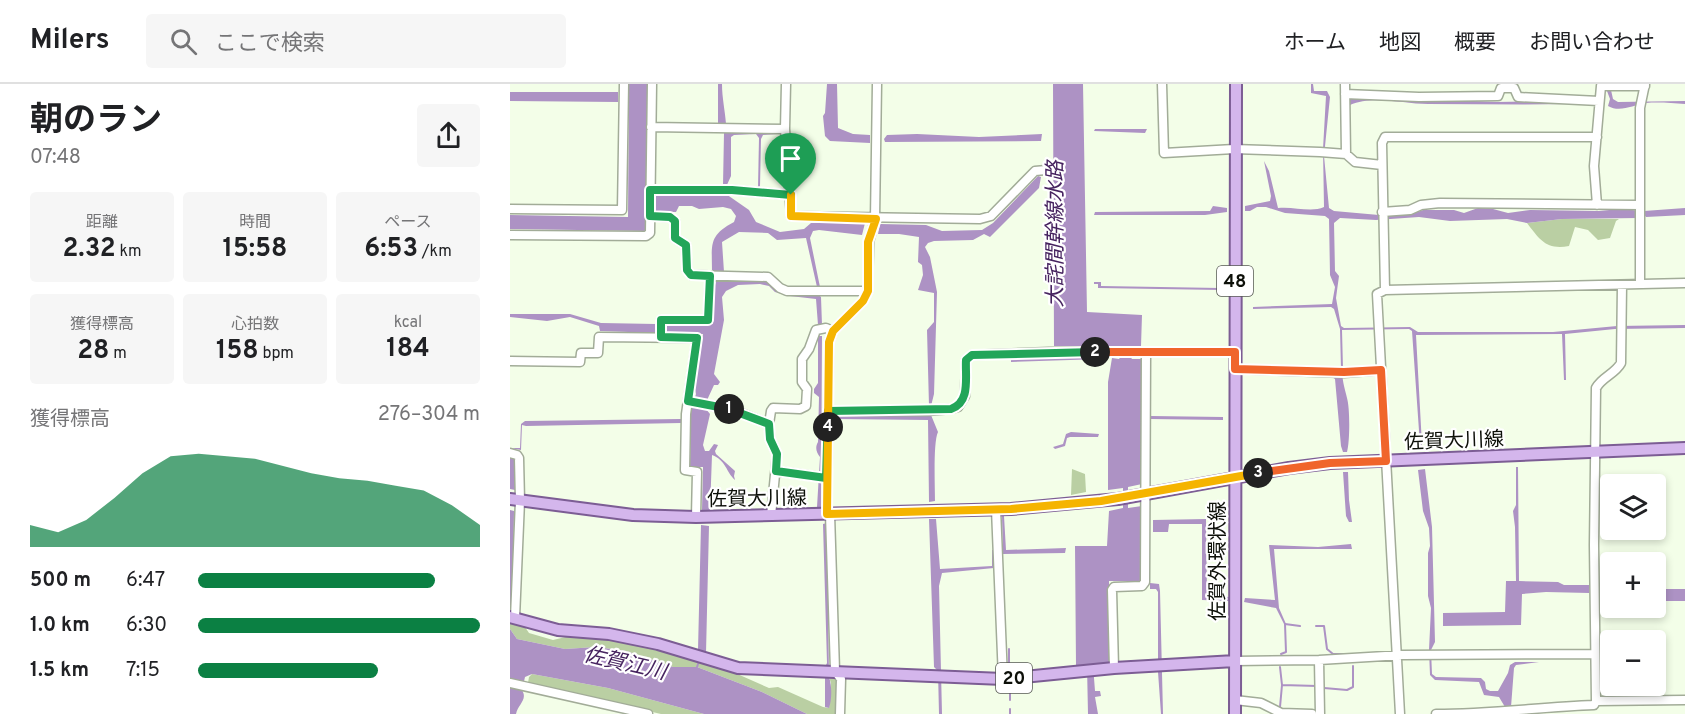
<!DOCTYPE html>
<html lang="ja">
<head>
<meta charset="utf-8">
<style>
	body { margin:0; font-family:Overpass,"Noto Sans JP",sans-serif; background:#f6f6f6; color:#202124; height:100vh; display:flex; flex-direction:column; font-size:22px; white-space:nowrap }
	* { box-sizing:border-box; margin:0 }
	p { font-size:20px; color:#757577 }
	.icon { flex:none; width:33px; height:33px; fill:none; stroke:currentColor; stroke-width:2; stroke-linecap:round; stroke-linejoin:round }
	.map { position:relative; flex:1; overflow:hidden }
	.details { display:flex; flex-direction:column; background:#fff; width:510px }
	.details>* { flex:none }
	.buttons { position:absolute; left:1090px; top:390px; display:grid; gap:12px }
	.buttons a { display:grid; place-items:center; width:66px; height:66px; border-radius:6px; background:#fff; box-shadow:0 3px 9px #0003; font-size:30px }
	.pin { position:absolute; display:grid; place-items:center; width:51px; height:51px; color:#fff; margin:-62px -26px; border-radius:50% 50% 50% 0; rotate:-45deg; box-shadow:0 0 6px #0007 }
	.pin .icon { rotate:45deg }
	.km { position:absolute; width:30px; height:30px; margin:-15px; border-radius:50%; background:#222; color:#fff; font-size:16px; line-height:30px; text-align:center }
	.round { display:grid; place-items:center; flex:none; width:63px; height:63px; border-radius:6px; background:#f6f6f6 }
	.headline { display:flex; align-items:center; justify-content:space-between; height:102px; padding:0 30px }
	h1 { font-size:33px; font-weight:700; line-height:45px }
	.figures { display:grid; grid-template-columns:repeat(3,1fr); gap:9px; height:102px; padding:6px 30px }
	.figures div { display:grid; align-content:center; border-radius:6px; background:#f6f6f6; text-align:center }
	.figures b { font-size:26px; font-weight:700 }
	.figures small { font-size:16px; font-weight:400 }
	.figures p { font-size:16px }
	.chart { height:168px; padding:12px 30px }
	.chart p { display:flex; justify-content:space-between }
	.chart svg { width:100%; height:108px; margin-top:6px; fill:#0b8043; opacity:.7 }
	ul { padding:0 30px; list-style:none; font-size:20px }
	li { display:grid; grid-template-columns:96px 72px 1fr; align-items:center; height:45px }
	li i { height:15px; border-radius:8px; background:#0b8043 }
	header { display:flex; align-items:center; gap:36px; box-sizing:border-box; height:84px; padding:0 30px; background:#fff; border-bottom:2px solid #e0e0e0 }
	header strong { font-size:28px }
	nav { display:flex; gap:33px; margin-inline-start:auto; font-size:21px }
	.search { width:420px; height:54px; background:#f6f6f6; display:flex; align-items:center; gap:15px; box-sizing:border-box; padding:0 21px; border-radius:6px; color:#757577; font-size:22px }
	main { display:flex; flex:1; min-height:0 }
	.map>svg:first-child { display:block }
	.green { fill:#bacfa3 }
	.water { fill:#ad92c4 }
	.lines { fill:none; stroke-linecap:round; stroke-linejoin:round }
	.stream { stroke:#ad92c4; stroke-width:2 }
	.minor-casing { stroke:#a2ac98; stroke-width:11 }
	.major-casing { stroke:#7c5d94; stroke-width:14 }
	.minor { stroke:#fff; stroke-width:8 }
	.major { stroke:#d4b6ec; stroke-width:10 }
	.split-1-casing { stroke:#fff; stroke-width:12 }
	.split-2-casing { stroke:#fff; stroke-width:12 }
	.split-3-casing { stroke:#fff; stroke-width:12 }
	.split-4-casing { stroke:#fff; stroke-width:12 }
	.split-5-casing { stroke:#fff; stroke-width:12 }
	.split-1 { stroke:#22a559; stroke-width:8 }
	.split-2 { stroke:#22a559; stroke-width:8 }
	.split-3 { stroke:#f0652b; stroke-width:8 }
	.split-4 { stroke:#f5b400; stroke-width:8 }
	.split-5 { stroke:#f5b400; stroke-width:8 }
	.labels { text-anchor:middle; stroke-width:4.5; stroke-linejoin:round; paint-order:stroke }
	.shield { fill:#fff; stroke:#565853; stroke-width:1.5 }
	.shield-label { font-size:18px; font-weight:bold; fill:#0d1009 }
	.street-label { font-size:20px; fill:#0d1009; stroke:#fff }
	.water-label { font-size:21px; font-style:italic; fill:#46235f; stroke:#fff }
</style>
</head>
<body>
<header>
<strong>Milers</strong>
<div class="search"><svg class="icon" aria-label="search" viewBox="0 0 24 24"><circle cx="10" cy="10" r="6"/><path d="M15 15l6 6"/></svg>ここで検索</div>
<nav><a>ホーム</a><a>地図</a><a>概要</a><a>お問い合わせ</a></nav>
</header>
<main>
<section class="details">
<div class="headline"><div><h1>朝のラン</h1><p>07:48</p></div><a class="round"><svg class="icon" aria-label="share" viewBox="0 0 24 24"><path d="M12 15V3M7 8l5-5 5 5M5 13v7h14v-7"/></svg></a></div>
<div class="figures">
<div><p>距離</p><b>2.32<small> km</small></b></div>
<div><p>時間</p><b>15:58</b></div>
<div><p>ペース</p><b>6:53<small> /km</small></b></div>
</div>
<div class="figures">
<div><p>獲得標高</p><b>28<small> m</small></b></div>
<div><p>心拍数</p><b>158<small> bpm</small></b></div>
<div><p>kcal</p><b>184</b></div>
</div>
<div class="chart"><p><span>獲得標高</span>276–304 m</p>
<svg viewBox="0 0 160 44" preserveAspectRatio="none"><path d="M0 44V35L10 38L20 33L30 24L40 14L50 7L60 6L70 7L80 8L90 11L100 14L110 16L120 17L130 19L140 21L150 27L160 35V44z"/></svg>
</div>
<ul>
<li><b>500 m</b>6:47<i style="width:84%"></i></li>
<li><b>1.0 km</b>6:30<i style="width:100%"></i></li>
<li><b>1.5 km</b>7:15<i style="width:64%"></i></li>
</ul>
</section>
<div class="map">
<svg width="1175" height="630" viewBox="0 0 1175 630">
	<rect width="100%" height="100%" fill="#f3fee8"/>
	<path class="green" d="M1052,135H1109L1106,137L1100,154L1088,156L1078,146L1065,143L1059,162C1036,166 1030,156 1017,139Z
		M562,385L575,390L576,408L561,411Z
		M0,537L13,540L19,549L43,556L64,551L96,552L146,563L216,585L259,604L268,603L313,623L319,624L321,599L319,593L329,594V630H297L252,608L187,583H163L116,567L86,563L55,565L7,555L0,545Z
		M22,590L98,604L194,630H151L18,599L19,593Z"/>
	<path class="water" d="M119,0H139L136,147L0,145V131L118,133Z
		M208,0H212C212,14 215,26 216,40L214,42L208,41Z
		M317,0H327L328,44L343,50L360,51V59L320,57L315,52L313,32L315,29Z
		M543,0H573L577,228L632,231L631,262H622L619,265V271L622,275H631L632,400L618,403V424L632,422V497H599L600,579L583,581L585,607H590L591,612L585,613L588,630H578L577,582H566L565,462H597L599,427L613,424V404L598,406V298L602,274L609,275L612,271V265L609,262H544Z
		M801,0H803L804,7H817L820,13L814,72L819,124L824,127L869,131L902,130L913,126H944L954,129L968,124L983,125L998,129L1020,126L1089,127L1110,125L1134,127L1175,124V131L1136,133L1133,129L1128,134L1052,135L1017,139L997,135L940,137L909,133L866,136L830,134L824,139L825,187L829,192L826,214L831,242L834,244L900,243L908,248H1043L1107,242L1175,241V244L1105,245L1055,250L1056,296H1054L1052,250L906,251L912,361H910L902,247L899,245L832,246L833,285C831,294 835,305 837,314C840,324 840,357 837,368H833L831,362L825,295L819,291L831,285L830,245L824,225L821,223L743,225V223L822,220L825,203L820,191L819,135L815,132L775,129L756,123H747L740,127H735V122L760,117L761,112L754,77L759,87L768,124C783,122 801,129 814,123L813,65L816,12L801,9Z
		M1101,6L1103,15L1108,18L1175,17V20C1162,19 1148,18 1136,19C1123,21 1110,29 1098,22L1100,15L1097,7Z
		M0,8H108V18L0,17Z
		M842,12L987,18L1062,17V20C1014,21 966,20 918,20C894,20 862,11 840,21V14Z
		M585,45H637L635,49L584,47Z
		M216,46L225,49L267,48L268,50L253,51L251,55L250,102L248,104L249,54L246,50L224,51L221,53V92L216,103L213,101L214,49Z
		M407,50L469,53L532,50L531,57L375,58L374,55L377,51Z
		M528,92L531,93L529,104L480,153L474,150L463,156L424,157L418,159L415,163L420,173L427,208L424,310L421,322H419L417,246L424,238V209L408,206L413,191L412,181L408,178L409,153L389,150H368L370,140L416,141L432,147L472,146L483,139Z
		M216,110L239,126L246,138L270,148L294,145L301,139H355L352,151L309,146L303,147L300,154L310,203H307L296,154L267,156L258,149L229,148L212,158L214,188H202C202,160 198,152 224,138L226,132L221,125L213,123L189,125L182,122H169L166,128H145V111L214,112Z
		M703,122L717,124V128L695,131H584L585,128L700,127Z
		M206,198H259L267,206L308,210L311,213L312,241H308L306,215L280,212L265,208L259,202L250,200L228,201L216,207L212,213L214,236L204,290L210,298L208,301H204L198,314L196,325L200,330L193,361L195,367H199L204,360L208,361L205,367L206,370L225,387L224,392L225,396C216,388 216,376 202,371L200,426H192L193,383H180L181,327L186,310L185,306L193,250L157,249V241L203,240V207Z
		M584,198H591V202L710,204V206L588,204V200H584Z
		M0,230H60L91,239L146,240L147,249L90,247L89,242L60,233L37,237L0,233Z
		M308,252H312L311,423H307L310,373C306,368 305,363 308,358L309,313L304,309V305L308,299Z
		M590,271L591,275L501,278V274Z
		M421,331L428,348C423,358 425,403 425,417L419,418L418,336L325,335L324,332Z
		M641,332L713,333V336L640,335Z
		M171,335V339L16,342L12,341L11,366L0,364H10L11,340L15,337Z
		M561,348L589,350L588,353H560L557,354L555,362L545,365L543,363L553,360L556,350Z
		M0,374L4,375L5,406L0,405Z
		M1006,383H1008L1009,497L1048,498L1054,501H1079V509L1036,508L1012,510L1011,541L933,542V529L995,528L996,497H1006L1005,443L1003,427L1006,421Z
		M915,385L922,443L925,558L921,566L922,590L926,593L971,594L975,598L976,605L980,607H988L998,589L1000,581L1005,578H1029L1006,581L1004,584L1001,623H995L989,613L974,611L969,598L925,596L920,591L919,566L921,524L918,512V469L920,462L919,444L913,427L908,386Z
		M833,388H838L839,416L842,438H839L836,432Z
		M0,426L4,427L3,522L0,521Z
		M492,432H494L496,466L556,464L555,469L493,470Z
		M419,435H426L430,485L482,482V466H484V484L432,489L429,502L432,630H429L428,587L424,583Z
		M696,435L697,512L720,513V517L692,516V440H659L658,448H643V436Z
		M317,439L319,593C322,602 322,615 319,624L315,623V583L317,579L313,440Z
		M191,441L199,442L196,569L188,566Z
		M841,460L842,465H764L769,524L776,540H774L766,524L734,518L735,514L765,516L759,461L808,463Z
		M640,499L649,500L650,507L653,630H651L648,588V508L646,505H640Z
		M1146,505H1175V517H1146Z
		M0,545L7,555L55,565L86,563L116,567L163,583H187L252,608L297,630H194L98,604L22,590L15,593L12,606C18,616 8,620 6,630H0Z"/>
	<g class="lines">
		<path class="stream" d="M806,542H814L817,565L823,570H841
			M499,565V590
			M771,570L776,568L775,540L790,542
			M187,583L188,580
			M770,583L772,601L770,623L772,627
			M500,600V616
			M772,601L807,602
			M814,604L837,606L843,603V582
			M500,625V630"/>
		<g class="minor-casing">
			<path id="minor" d="M276,0L275,45L281,132L470,135L481,132L525,87L536,86
				M652,0L654,69L724,65L810,68L836,70L845,78L872,81
				M835,0L836,70
				M835,10L909,13L988,12L991,4H1004L1008,13L1089,17
				M141,43L275,45
				M140,106H222L281,111
				M1087,121L1084,82L1091,2H1135
				M0,125L112,126L114,0
				M872,128L900,126L911,121L930,119L1130,121
				M140,132L160,133L165,137V154L176,161L177,186L181,191L258,193L270,204L277,207H358
				M0,151L136,152L140,149L142,0
				M1130,200V24L1135,0
				M875,206L872,59L875,53H1087
				M151,253V236H198L200,192
				M0,277L70,278L71,269H88L89,253L187,254L176,330L175,386L187,388L186,433
				M725,285L834,289L871,286
				M178,317L223,326L259,340L260,355L267,370L261,432
				M318,327H417L441,325L448,323L455,312L456,276L462,271L539,268H725
				M259,340L261,327L263,324L290,325L296,322L297,305L292,298V275L299,265L306,246L316,244L323,247
				M0,369L7,371L9,374L10,417L5,534
				M266,387L317,394
				M486,425L493,595
				M317,430L319,258L323,247L353,217L358,207L359,158L365,135L367,0
				M320,430L325,587L331,595L330,630
				M809,576L810,630
				M725,577L809,576L892,571L1085,570
				M604,584L602,506L604,503L632,502L635,498L636,269
				M0,599L138,630
				M725,616L751,619L771,629L802,630
				M1086,617L1084,461L1086,304C1092,293 1105,290 1111,279L1112,201
				M890,630L867,210L875,206L1175,199
				M926,630C979,630 1031,623 1084,621L1086,617L1175,616"/>
		</g>
		<g class="major-casing">
			<path id="major" d="M0,415L123,431L186,433L501,425L608,415L779,384L820,379L1175,364
				M0,533L48,546L99,550L148,560L228,584L493,595L604,584L725,577
				M725,630L726,0"/>
		</g>
		<use href="#minor" class="minor"/>
		<use href="#major" class="major"/>
	</g>
	<g class="lines">
		<g class="split-1-casing">
			<path id="split-1" d="M219,325L178,317L187,254L151,253V236H198L200,192L181,191L177,186L176,161L165,154V137L160,133L140,132V106H222L281,111"/>
		</g>
		<g class="split-2-casing">
			<path id="split-2" d="M219,325L259,340L260,355L267,370L266,387L316,394L318,327L441,325C461,318 455,293 456,276L462,271L585,268"/>
		</g>
		<g class="split-3-casing">
			<path id="split-3" d="M585,268H725V285L834,288L871,286L876,377L820,379L748,389"/>
		</g>
		<g class="split-4-casing">
			<path id="split-4" d="M318,343L317,430L501,425L591,417L748,389"/>
		</g>
		<g class="split-5-casing">
			<path id="split-5" d="M281,111V132L366,135L358,158V207L353,217L323,247L319,258L318,343"/>
		</g>
		<use href="#split-1" class="split-1"/>
		<use href="#split-2" class="split-2"/>
		<use href="#split-3" class="split-3"/>
		<use href="#split-4" class="split-4"/>
		<use href="#split-5" class="split-5"/>
	</g>
	<g class="labels">
		<g class="shield">
			<rect x="707" y="182" width="36" height="30" rx="4.5"/>
			<rect x="486" y="579" width="36" height="30" rx="4.5"/>
		</g>
		<g class="shield-label">
			<text x="725" y="203">48</text>
			<text x="504" y="600">20</text>
		</g>
		<g class="street-label">
			<text transform="translate(944 356) rotate(-2)" y="7">佐賀大川線</text>
			<text transform="translate(247 414) rotate(-1)" y="7">佐賀大川線</text>
			<text transform="translate(707 477) rotate(-90)" y="7">佐賀外環状線</text>
		</g>
		<g class="water-label">
			<text transform="translate(545 150) rotate(-90)" y="7">大詫間幹線水路</text>
			<text transform="translate(115 579) rotate(13)" y="7">佐賀江川</text>
		</g>
	</g>
</svg>
<div class="buttons">
<a><svg class="icon" aria-label="layers" viewBox="0 0 24 24"><path d="M12 4l9 5-9 5-9-5zM3 14l9 5 9-5"/></svg></a>
<a>+</a>
<a>−</a>
</div>
<div class="pin" style="left:281px;top:111px;background:#1e9e55"><svg class="icon" aria-label="arrive" viewBox="0 0 24 24"><path d="M6 21V4h12l-3 4 3 4H6"/></svg></div>
<b class="km" style="left:219px;top:325px">1</b>
<b class="km" style="left:585px;top:268px">2</b>
<b class="km" style="left:748px;top:389px">3</b>
<b class="km" style="left:318px;top:343px">4</b>
</div>
</main>
</body>
</html>
